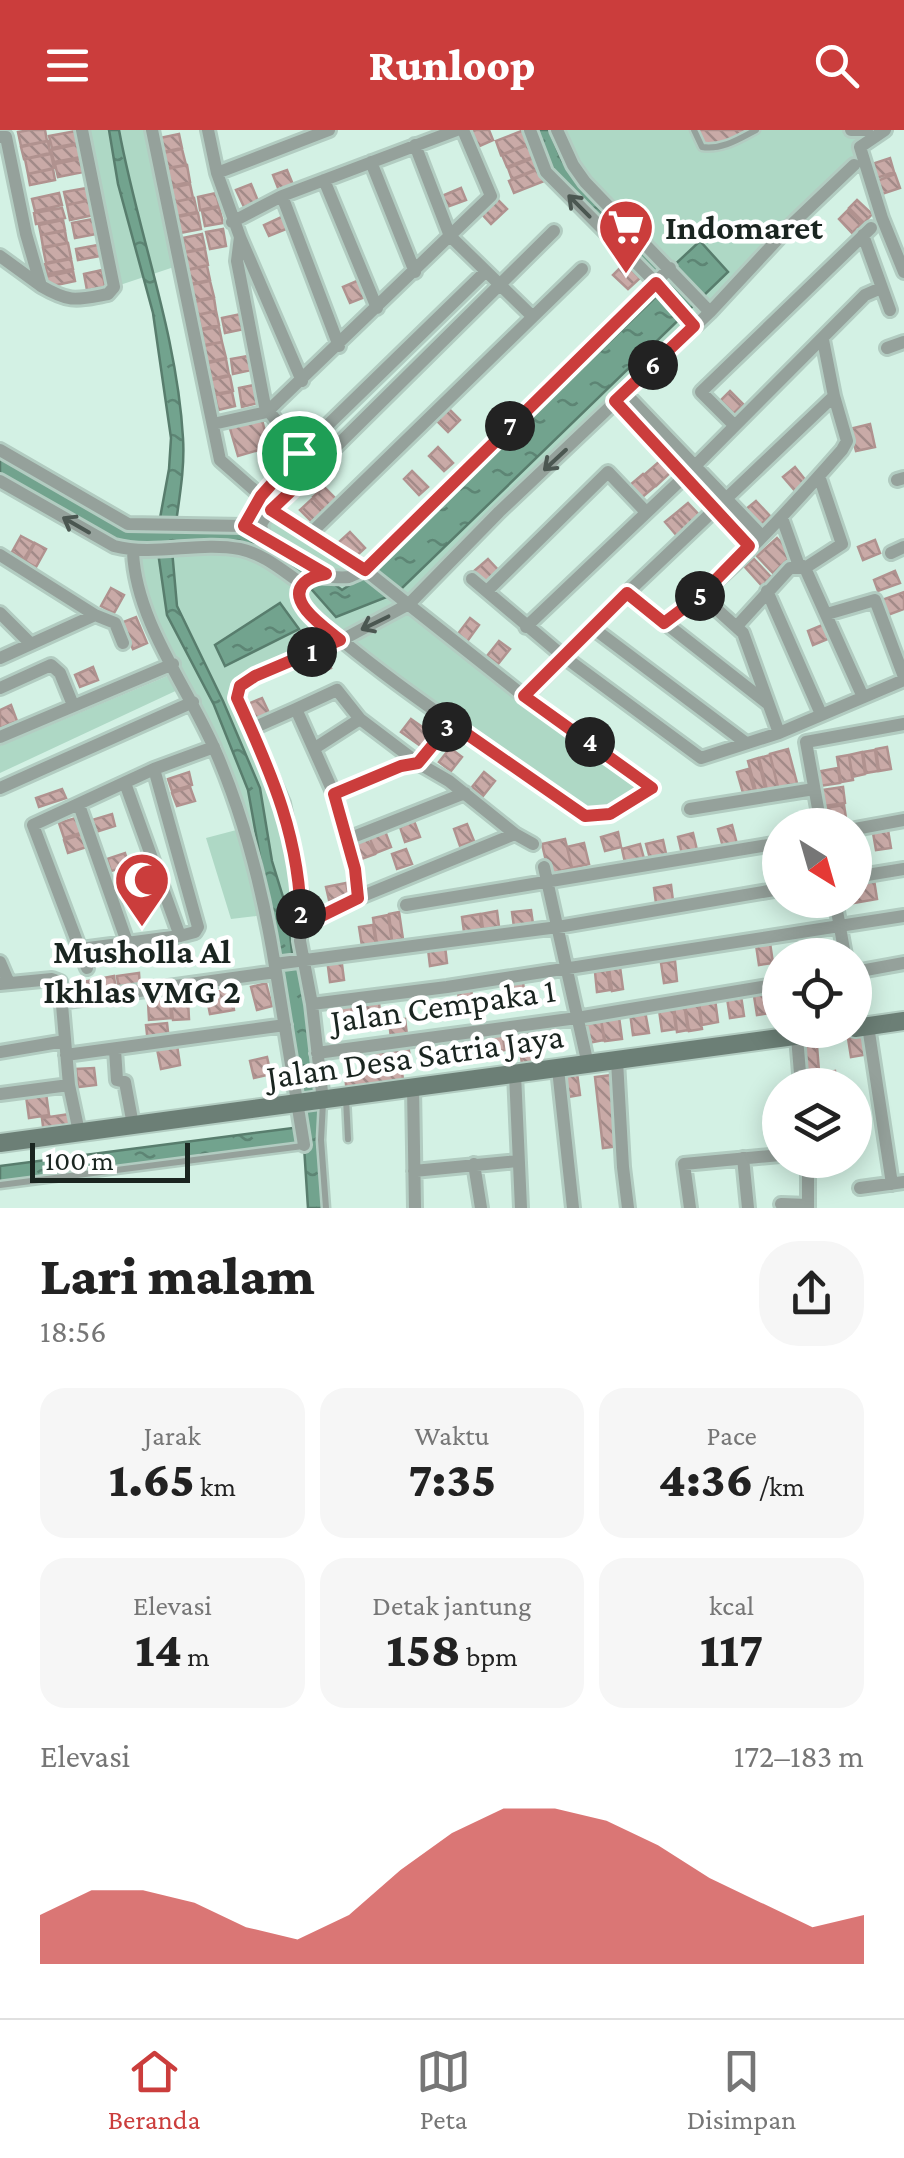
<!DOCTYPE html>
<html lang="id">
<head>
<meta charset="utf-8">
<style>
	body { margin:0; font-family:"Crimson Pro",serif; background:#f6f6f6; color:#222; height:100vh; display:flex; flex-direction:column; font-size:38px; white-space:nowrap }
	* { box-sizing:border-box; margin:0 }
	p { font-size:32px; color:#767676 }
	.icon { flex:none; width:55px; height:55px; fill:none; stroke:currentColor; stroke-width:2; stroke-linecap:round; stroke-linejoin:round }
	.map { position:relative; height:1078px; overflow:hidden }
	.side { display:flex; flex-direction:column; background:#fff; flex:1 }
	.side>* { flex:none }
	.needle { width:65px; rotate:143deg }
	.controls { position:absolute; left:762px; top:678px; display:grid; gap:20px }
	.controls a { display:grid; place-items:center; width:110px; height:110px; border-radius:50%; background:#fff; box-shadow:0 5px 25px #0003; font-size:50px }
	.scale { position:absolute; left:30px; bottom:25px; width:160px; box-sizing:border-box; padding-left:10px; border:5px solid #1a2520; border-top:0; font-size:28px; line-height:35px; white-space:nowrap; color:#1a2520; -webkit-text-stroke:8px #fff; paint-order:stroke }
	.pin { position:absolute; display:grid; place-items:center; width:85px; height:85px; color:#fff; margin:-42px; border:5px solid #fff; border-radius:50%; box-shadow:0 2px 10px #0007 }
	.km { position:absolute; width:50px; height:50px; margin:-25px; border-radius:50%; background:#222; color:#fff; font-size:28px; line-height:50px; text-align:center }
	.round { display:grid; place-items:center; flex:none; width:105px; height:105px; border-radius:40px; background:#f6f6f6 }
	.summary { display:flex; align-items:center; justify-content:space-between; height:170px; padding:0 40px }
	h1 { font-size:55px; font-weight:800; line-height:75px }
	.stats { display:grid; grid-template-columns:repeat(3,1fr); gap:15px; height:170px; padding:10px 40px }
	.stats div { display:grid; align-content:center; border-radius:25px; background:#f6f6f6; text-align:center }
	.stats b { font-size:50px; font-weight:800 }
	.stats small { font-size:28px; font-weight:400 }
	.stats p { font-size:28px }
	.chart { height:280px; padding:20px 40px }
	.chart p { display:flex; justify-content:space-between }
	.chart svg { width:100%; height:180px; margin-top:10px; fill:#cb3d3c; opacity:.7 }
	header { display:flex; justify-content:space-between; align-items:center; height:130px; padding:0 40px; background:#cb3d3c; color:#fff; font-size:45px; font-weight:800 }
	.menu { display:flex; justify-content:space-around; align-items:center; height:140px; border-top:2px solid #e0e0e0; background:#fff; font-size:28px; color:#767676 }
	.menu a { display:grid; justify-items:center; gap:5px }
	.menu .on { color:#cb3d3c }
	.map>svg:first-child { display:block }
	.green { fill:#aed8c5; fill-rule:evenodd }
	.water { fill:url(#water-ripples); stroke:#587d6d; stroke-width:2.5 }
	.building { fill:url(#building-back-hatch); stroke:#b0928f; stroke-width:2.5 }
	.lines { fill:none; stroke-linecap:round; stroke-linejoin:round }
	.lane-casing { stroke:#b2ccc1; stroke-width:11 }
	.street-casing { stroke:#b2ccc1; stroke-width:18 }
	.secondary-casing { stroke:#b2ccc1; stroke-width:22 }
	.lane { stroke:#95a19b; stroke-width:6 }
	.street { stroke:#95a19b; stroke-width:12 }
	.secondary { stroke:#6c7f76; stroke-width:18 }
	.oneway { stroke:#4b5751 }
	.route-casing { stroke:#fff; stroke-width:20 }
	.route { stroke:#cb3d3c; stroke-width:12 }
	.labels { text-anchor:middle; stroke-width:9; stroke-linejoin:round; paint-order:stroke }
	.poi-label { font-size:35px; font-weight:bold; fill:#1a2520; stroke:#fff; text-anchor:start }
	.street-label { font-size:35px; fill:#1a2520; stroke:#fff }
</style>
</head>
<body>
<header><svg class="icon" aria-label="menu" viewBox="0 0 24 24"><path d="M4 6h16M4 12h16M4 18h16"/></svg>Runloop<svg class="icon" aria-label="search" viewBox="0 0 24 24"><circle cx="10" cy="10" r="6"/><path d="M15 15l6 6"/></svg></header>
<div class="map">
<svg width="904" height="1078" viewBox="0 0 904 1078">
	<defs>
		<pattern id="water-ripples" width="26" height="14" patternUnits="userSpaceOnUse" patternTransform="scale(2.5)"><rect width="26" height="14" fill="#72a38e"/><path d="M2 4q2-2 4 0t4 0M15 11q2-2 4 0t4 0" fill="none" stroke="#5d8574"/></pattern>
		<pattern id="building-back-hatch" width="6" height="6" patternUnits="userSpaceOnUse" patternTransform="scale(2.5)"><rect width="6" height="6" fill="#c9aaa7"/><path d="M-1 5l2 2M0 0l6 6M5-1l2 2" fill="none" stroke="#a28a88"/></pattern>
	</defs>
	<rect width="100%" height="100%" fill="#d3f1e4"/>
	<path class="green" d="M82,0H152L180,135L114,157Z
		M530,0H885L863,12L865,32L625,262L761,405L749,416L615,271L409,474L652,658L585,686L340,511L238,561L283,673L301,763L308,1078L304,1011L264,785L231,789L206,708L244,698L184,557L0,643V616L177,542L153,495L133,422L0,350V320L128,394L244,396L299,323L313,339L272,380L365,440L656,153ZM172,420L177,476L223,571L260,658L272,731L287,780L274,805L248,660L214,575L167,484Z"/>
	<path class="water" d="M109,0H119C138,103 177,203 183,308C185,339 179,369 175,400L243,401L321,444L342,460L377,437L666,157L550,39L534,0H549L562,31L668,141L700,111L728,142L397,463L336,487L305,452L262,422L172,420L177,476L223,571L260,658L272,731L287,780L293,830H303L323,971L321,1010L326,1078H308L304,1016L0,1055V1036L301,997L274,805L248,660L214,575L167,485L157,415L120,414L0,343V327L125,399H158L169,339L171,308L153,183L118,54Z
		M280,473L299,499L225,536L215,515Z"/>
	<path class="building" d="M30,0H45L47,11L21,16L18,2Z
		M476,0H489L493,10L475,18L469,3Z
		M524,0L530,13L501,25L496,11Z
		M694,0H756L735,11L702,17Z
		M76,1L79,13L52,18L49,6Z
		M179,4L182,18L163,22L160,8Z
		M48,11L50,23L24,29L21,17Z
		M79,14L81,27L54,32L51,20Z
		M530,14L535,26L507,37L502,25Z
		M182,19L186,35L167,38L163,23Z
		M51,24L54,38L28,44L25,29Z
		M536,27L540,38L512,49L508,38Z
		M890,28L894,42L877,48L872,34Z
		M80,29L83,42L58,47L55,34Z
		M187,35L190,52L171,56L167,39Z
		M53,39L55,50L30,55L28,44Z
		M539,39L544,51L514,63L509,51Z
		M287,40L294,57L280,63L273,45Z
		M895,44L900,58L882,64L877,51Z
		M190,54L193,68L174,72L171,58Z
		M251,54L258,71L244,77L236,60Z
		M87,58L90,70L67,75L64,62Z
		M461,58L466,70L447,77L442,66Z
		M59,63L62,75L35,81L32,69Z
		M216,63L219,76L200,80L198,67Z
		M494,66L507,79L491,94L479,81Z
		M194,68L197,82L177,86L174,72Z
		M91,70L94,85L70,90L67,75Z
		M857,70L872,84L864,93L849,78Z
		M219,77L223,93L205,96L202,81Z
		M62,78L65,88L36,94L34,83Z
		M848,80L862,93L852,103L839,89Z
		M198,83L201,99L180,103L177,87Z
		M286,85L291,97L269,106L264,95Z
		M93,89L96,104L75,108L72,93Z
		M63,90L65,100L41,105L39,95Z
		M223,99L226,116L210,119L206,102Z
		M65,101L67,113L43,117L41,105Z
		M202,104L205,118L185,122L183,108Z
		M68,113L71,128L46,133L43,118Z
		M98,115L100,126L78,130L76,119Z
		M205,119L208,135L186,140L183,123Z
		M71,129L73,139L47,144L45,134Z
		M625,133L640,148L628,159L613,145Z
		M207,136L210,150L190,154L187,140Z
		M102,140L105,157L87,160L84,144Z
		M73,141L75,151L47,157L45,147Z
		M364,148L370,165L350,173L343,157Z
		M210,151L214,167L193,171L190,155Z
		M214,168L216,181L196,185L194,172Z
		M216,181L219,195L201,199L198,185Z
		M241,184L244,199L225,203L222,188Z
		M219,197L222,212L204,215L201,200Z
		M222,212L226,228L207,232L204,216Z
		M248,226L251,240L233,244L231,229Z
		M226,229L229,245L211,249L208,233Z
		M230,246L233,261L214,264L211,250Z
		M254,255L258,273L242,277L239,258Z
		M730,261L743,274L733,284L720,271Z
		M232,262L235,276L218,280L215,265Z
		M448,278L460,290L448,302L436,290Z
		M261,286L269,317L238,326L229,295Z
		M870,294L875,317L856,321L850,299Z
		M438,317L453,333L444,341L429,326Z
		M661,330L671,342L656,356L645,344Z
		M795,337L807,352L796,362L783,347Z
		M412,341L428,357L419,365L404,349Z
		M643,344L654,357L640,369L629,356Z
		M324,357L336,369L325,379L313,367Z
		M313,368L324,380L312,392L300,380Z
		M756,371L770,386L759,396L745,380Z
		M688,373L702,388L690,398L676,383Z
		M676,383L689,398L678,407L665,392Z
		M350,402L365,418L354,428L339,412Z
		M21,406L34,413L24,429L12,422Z
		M777,408L793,425L773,443L757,426Z
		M875,410L880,423L863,430L858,417Z
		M35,413L46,419L36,437L25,431Z
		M488,429L501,443L488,455L474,441Z
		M754,429L771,447L762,456L745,437Z
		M895,441L900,453L878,461L874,450Z
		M111,458L124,465L114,483L101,476Z
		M904,462V479L888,485L882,470Z
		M136,487L147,513L133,519L121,493Z
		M470,488L479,495L466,513L457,505Z
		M825,494L830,508L813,515L808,501Z
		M499,511L510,519L498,534L487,526Z
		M324,520L331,538L315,545L305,528Z
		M93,537L98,550L80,557L75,545Z
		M262,568L271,587L257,593L248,574Z
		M11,575L17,591L0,598V580Z
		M411,589L431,603L422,617L401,602Z
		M887,617L891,639L879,641L876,619Z
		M450,618L462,627L451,641L439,632Z
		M788,619L797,653L778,658L770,624Z
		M875,620L878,641L866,643L863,622Z
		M862,622L865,644L852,647L849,625Z
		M770,625L778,657L767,660L759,628Z
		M849,625L853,650L841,652L837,627Z
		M758,628L765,658L756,661L748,631Z
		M838,638L840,653L819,656L816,642Z
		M748,639L754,660L743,663L737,642Z
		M189,642L192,655L172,661L168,649Z
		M484,642L495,651L483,666L472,657Z
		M190,657L195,671L177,676L172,663Z
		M843,657L845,673L824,676L822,660Z
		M62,659L66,668L39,677L36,668Z
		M844,675L846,688L827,692L825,678Z
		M112,684L115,696L96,702L92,690Z
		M79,687L84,702L64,708L59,693Z
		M414,691L420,707L405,712L400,697Z
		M467,694L474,711L460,716L454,699Z
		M732,695L737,714L723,717L718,699Z
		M888,700L891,718L876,720L873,703Z
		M385,701L391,717L376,723L369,707Z
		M618,702L621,717L605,721L601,707Z
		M86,703L90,716L68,723L64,710Z
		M693,703L697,720L682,724L678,707Z
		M366,708L375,724L356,731L350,716Z
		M565,709L572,738L549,744L542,714Z
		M663,710L667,728L651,732L646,714Z
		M584,713L589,734L572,738L567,717Z
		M640,714L645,732L626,737L622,719Z
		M406,719L412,734L397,739L392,724Z
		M125,723L129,736L111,741L107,729Z
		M874,750L877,769L854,773L855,753Z
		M346,753L349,766L329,770L326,757Z
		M671,755L673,771L656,773L654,758Z
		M531,780L533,794L514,797L512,782Z
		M497,781L499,797L483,799L481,784Z
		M399,782L403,809L392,811L389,784Z
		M480,784L482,799L464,802L462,787Z
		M388,785L392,812L377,815L373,788Z
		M373,795L376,814L362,816L359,797Z
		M770,813L773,833L759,835L756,815Z
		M445,816L447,833L430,836L428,819Z
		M341,827L344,850L330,852L327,829Z
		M675,831L677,851L664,853L661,833Z
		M620,837L623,859L612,861L609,838Z
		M607,840L610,860L597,862L595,842Z
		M139,843L140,858L119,862L117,846Z
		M114,846L116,862L69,868L67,855Z
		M523,852L525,869L511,871L508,854Z
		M266,853L272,876L257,880L251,857Z
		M231,859L234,880L210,884L206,864Z
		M471,859L474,877L460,879L458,861Z
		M769,863L771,883L757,885L754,866Z
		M741,866L744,886L730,888L727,868Z
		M715,869L718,892L702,895L699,872Z
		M170,870L171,888L149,890L148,872Z
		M182,870H188L189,889L173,890L171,873Z
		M698,872L702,899L689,901L685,874Z
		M379,873L381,890L366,892L364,875Z
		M684,874L688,900L677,902L674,876Z
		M351,875L354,894L337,896L335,878Z
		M673,878L676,899L662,901L659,880Z
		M645,881L649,903L633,905L630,883Z
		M619,887L622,909L605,911L601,890Z
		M405,889L407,905L391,908L389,891Z
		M601,889L604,910L588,913L585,892Z
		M167,893L169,911L148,913L146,895Z
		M539,899L541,914L519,918L517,902Z
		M502,902L505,920L489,923L487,904Z
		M867,906L869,924L851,927L848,908Z
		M177,915L180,935L161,939L157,919Z
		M408,915L411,934L395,937L393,917Z
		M817,916L819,941L806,942L804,917Z
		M537,917L540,938L523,941L520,919Z
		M390,919L393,937L378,939L376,921Z
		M267,927L271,944L254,948L250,931Z
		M401,937L404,955L347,963L345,945Z
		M94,938L96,955L78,957L76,939Z
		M835,941L837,955H809L807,946Z
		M577,943L580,965L568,967L564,944Z
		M612,945L620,1016L603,1018L595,947Z
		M46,963L49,985L29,988L26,966Z
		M70,984L72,1000L44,1004L42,988Z"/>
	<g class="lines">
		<g class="lane-casing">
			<path id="lane" d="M694,0L702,17C722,20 739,9 756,0
				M346,968L348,1009
				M323,972L321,1010L326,1078
				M0,1055L303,1016"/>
		</g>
		<g class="street-casing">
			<path id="street" d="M152,0L220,330L261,366L271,381L365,440L670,138
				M208,0L217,43L240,107L237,131L265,276L313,339
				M530,0L546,42L663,160L694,197
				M557,0L573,35L585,52L710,182
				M851,0H867
				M885,0L860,17L882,88L904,142
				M0,7H6L26,104L41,156C70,173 76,170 108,164L114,157L82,0
				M415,15L450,106L532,186
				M371,32L415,142
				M217,43L329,0
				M324,50L377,178
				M282,66L339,216
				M232,92L282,66L457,0
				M863,105L890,180
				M240,107L302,251
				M0,126L41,156
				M887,218L904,212
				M624,262L761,405
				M615,271L749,416
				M213,294L267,282L491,66L463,0
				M734,295L701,262L871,98
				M0,320L128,394L244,396L327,444
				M897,350L904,348
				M0,351L114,416C155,427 198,411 240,419C264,424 283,441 302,454
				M782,388L798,433L805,438L863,567
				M244,396L261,366L299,323L485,142
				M311,403L582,139
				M263,405L261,394L266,386L554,101
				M891,423L904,417
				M0,425L95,485L115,493L123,513
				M805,438L842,414L819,346
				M365,440L525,567L652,658L609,683L585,686C489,616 388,555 300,474C295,435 328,450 349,447C351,446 363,441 365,440Z
				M472,449L563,526L701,628L779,603L904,550
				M487,461L608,342L646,382
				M767,461L821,584
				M627,463L767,573
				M701,465L743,503L779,603
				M0,483L31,514
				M827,484L875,470L904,547
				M664,493C728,448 790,379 842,320L847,311L834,266L823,210
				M737,496L790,438H805
				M526,497L684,347L865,165L881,158
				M593,498L746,613
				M0,528L95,485
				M0,558L51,535L60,543L73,575
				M525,567L627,463L834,266
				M296,579L337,560L360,589L418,633L449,651L515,704L533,714
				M251,599L296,579L334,664
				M0,607L173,534
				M315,618L360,589
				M125,653L180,806
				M0,658L193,572
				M79,675L127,812
				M690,679L814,659
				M821,695L806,612L904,594
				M855,699L904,690
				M348,709L465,663
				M544,737L588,935
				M855,747L904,739
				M358,768L355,739L334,664L401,636L418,633L451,593
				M835,770L845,825
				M406,775L780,713
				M301,796L358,768L515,704
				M81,819L180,806L195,802L198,797L154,639
				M0,832L9,853
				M275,834L558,797L780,759
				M87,838L33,695L154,639L214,617
				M276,842L304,1015
				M855,842L904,833
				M0,854L52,849L60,852L69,955L79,1002
				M60,872L276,842C264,766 246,691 215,620C188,557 136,492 133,422
				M312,874L447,857L904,786
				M855,877L859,897
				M868,896L892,1054
				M797,907L801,955
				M115,920L117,950L125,952L133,995
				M0,922L65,911
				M317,923L577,888L780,854
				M66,925L285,895
				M617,931L623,1037L628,1078
				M558,939L573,1078
				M515,944L521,1078
				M413,957L415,1078
				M0,964L69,955
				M323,971L312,874L300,811L301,763L283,673L237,568L240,556L255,546L340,511L409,474L499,382L710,182L789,97L854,35
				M743,1028L748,1078
				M474,1034L481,1078
				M414,1041L517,1031
				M860,1058L904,1052
				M781,1074L808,1075
				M690,1078L684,1034L780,1025
				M808,1078V1030"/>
		</g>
		<g class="secondary-casing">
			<path id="secondary" d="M855,898L904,891
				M0,1013L839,900"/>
		</g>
		<use href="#lane" class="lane"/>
		<use href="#street" class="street"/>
		<use href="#secondary" class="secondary"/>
	</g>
	<defs><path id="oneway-shaft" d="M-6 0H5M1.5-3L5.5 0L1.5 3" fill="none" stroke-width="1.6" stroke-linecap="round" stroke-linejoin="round" transform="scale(2.5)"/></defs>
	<g class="oneway">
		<use href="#oneway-shaft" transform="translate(579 76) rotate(-135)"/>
		<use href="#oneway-shaft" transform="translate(555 330) rotate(137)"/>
		<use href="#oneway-shaft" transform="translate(76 395) rotate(-150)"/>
		<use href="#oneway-shaft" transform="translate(375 493) rotate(154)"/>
	</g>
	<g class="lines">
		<g class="route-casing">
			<path id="route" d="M656,153L694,196L615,271L749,416L701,465L664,493L627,463L524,566L652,658L610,684L585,686L451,593L418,633L401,636L334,664L355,739L358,768L301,796C301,710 272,644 237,568L240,556L255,546L340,510C327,499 285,472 304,453C310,447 319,445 326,444L244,396L261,366L299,323L313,340L271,380L365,440Z"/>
		</g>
		<use href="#route" class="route"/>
	</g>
	<defs>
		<g id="supermarket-pin" transform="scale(2.875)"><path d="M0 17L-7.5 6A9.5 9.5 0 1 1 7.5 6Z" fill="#cb3d3c" stroke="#fff"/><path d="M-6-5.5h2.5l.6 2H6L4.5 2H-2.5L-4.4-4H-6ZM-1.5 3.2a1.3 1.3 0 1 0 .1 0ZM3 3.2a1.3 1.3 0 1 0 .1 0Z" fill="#fff"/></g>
		<g id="mosque-pin" transform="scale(2.875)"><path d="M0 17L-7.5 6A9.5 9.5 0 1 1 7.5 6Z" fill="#cb3d3c" stroke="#fff"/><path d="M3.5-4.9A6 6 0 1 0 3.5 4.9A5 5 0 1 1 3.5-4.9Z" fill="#fff"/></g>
	</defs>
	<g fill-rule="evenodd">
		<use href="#supermarket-pin" x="626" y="97"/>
		<use href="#mosque-pin" x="142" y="750"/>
	</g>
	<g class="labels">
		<g class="poi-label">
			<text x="665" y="109">Indomaret</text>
			<text x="142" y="833" text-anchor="middle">Musholla Al<tspan x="142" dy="40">Ikhlas VMG 2</tspan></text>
		</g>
		<g class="street-label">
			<text transform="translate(443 875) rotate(-8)" y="12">Jalan Cempaka 1</text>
			<text transform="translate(415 926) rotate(-8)" y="12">Jalan Desa Satria Jaya</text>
		</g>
	</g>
</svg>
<div class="controls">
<a><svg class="needle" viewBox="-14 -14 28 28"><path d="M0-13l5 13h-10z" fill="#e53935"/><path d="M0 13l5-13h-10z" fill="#767676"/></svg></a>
<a><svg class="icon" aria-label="locate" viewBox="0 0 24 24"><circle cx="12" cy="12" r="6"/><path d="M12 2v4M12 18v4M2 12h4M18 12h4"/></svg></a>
<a><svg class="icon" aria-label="layers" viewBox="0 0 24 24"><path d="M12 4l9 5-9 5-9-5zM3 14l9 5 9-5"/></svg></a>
</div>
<div class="scale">100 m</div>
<div class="pin" style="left:299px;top:323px;background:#1e9e55"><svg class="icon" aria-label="arrive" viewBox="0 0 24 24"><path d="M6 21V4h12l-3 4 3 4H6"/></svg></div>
<b class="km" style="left:312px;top:522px">1</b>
<b class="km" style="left:301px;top:784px">2</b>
<b class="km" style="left:447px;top:597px">3</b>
<b class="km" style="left:590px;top:612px">4</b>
<b class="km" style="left:700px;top:466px">5</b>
<b class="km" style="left:653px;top:235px">6</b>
<b class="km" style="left:510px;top:296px">7</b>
</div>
<section class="side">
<div class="summary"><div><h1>Lari malam</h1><p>18:56</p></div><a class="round"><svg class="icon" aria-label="share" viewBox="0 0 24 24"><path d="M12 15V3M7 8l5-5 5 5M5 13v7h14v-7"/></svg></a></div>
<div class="stats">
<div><p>Jarak</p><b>1.65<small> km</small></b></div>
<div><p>Waktu</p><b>7:35</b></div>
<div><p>Pace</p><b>4:36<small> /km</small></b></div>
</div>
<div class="stats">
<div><p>Elevasi</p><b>14<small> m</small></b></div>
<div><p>Detak jantung</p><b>158<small> bpm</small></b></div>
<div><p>kcal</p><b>117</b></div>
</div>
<div class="chart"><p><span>Elevasi</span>172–183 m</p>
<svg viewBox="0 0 160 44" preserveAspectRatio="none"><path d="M0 44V32L10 26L20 26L30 29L40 35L50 38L60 32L70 21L80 12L90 6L100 6L110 9L120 15L130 23L140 29L150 35L160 32V44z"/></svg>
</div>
</section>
<nav class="menu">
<a class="on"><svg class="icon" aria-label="home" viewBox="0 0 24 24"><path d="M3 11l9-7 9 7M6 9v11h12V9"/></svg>Beranda</a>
<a><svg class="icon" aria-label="map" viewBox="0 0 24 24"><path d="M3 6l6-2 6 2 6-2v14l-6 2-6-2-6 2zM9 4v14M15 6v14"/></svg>Peta</a>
<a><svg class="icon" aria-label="saved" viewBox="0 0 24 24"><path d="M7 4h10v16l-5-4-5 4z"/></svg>Disimpan</a>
</nav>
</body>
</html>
